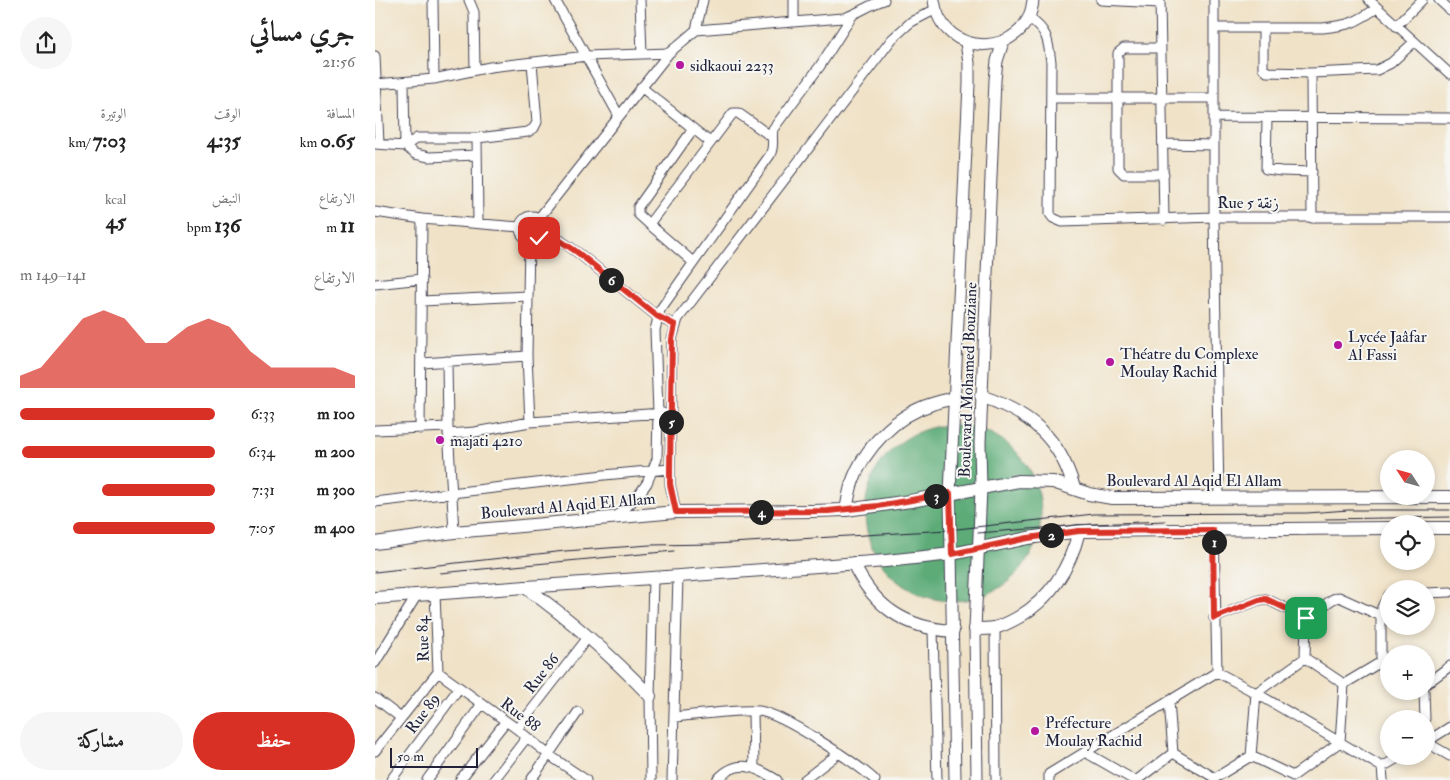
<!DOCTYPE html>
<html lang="ar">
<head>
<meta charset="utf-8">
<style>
	body { margin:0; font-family:"IM FELL Double Pica",Amiri,serif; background:#f6f6f6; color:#222; direction:rtl; height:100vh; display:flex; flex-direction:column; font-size:19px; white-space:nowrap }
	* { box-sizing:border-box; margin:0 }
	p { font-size:16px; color:#767676 }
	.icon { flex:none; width:28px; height:28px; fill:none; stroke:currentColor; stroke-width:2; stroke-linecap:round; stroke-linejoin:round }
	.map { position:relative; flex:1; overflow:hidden; direction:ltr }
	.sheet { display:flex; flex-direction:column; background:#fff; width:375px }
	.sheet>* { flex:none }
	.needle { width:32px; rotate:306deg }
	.tools { position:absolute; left:1005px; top:450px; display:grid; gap:10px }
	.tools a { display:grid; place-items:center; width:55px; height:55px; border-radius:50%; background:#fff; box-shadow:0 2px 8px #0003; font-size:25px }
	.scale { position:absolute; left:15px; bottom:12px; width:88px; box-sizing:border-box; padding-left:5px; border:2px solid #22223b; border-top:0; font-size:14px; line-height:18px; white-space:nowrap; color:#22223b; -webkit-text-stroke:4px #f6f6f2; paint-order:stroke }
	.pin { position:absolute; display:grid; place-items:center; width:42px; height:42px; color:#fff; margin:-21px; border-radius:10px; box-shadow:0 2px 8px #0006 }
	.km { position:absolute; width:25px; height:25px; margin:-12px; border-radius:50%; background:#222; color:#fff; font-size:14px; line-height:25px; text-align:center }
	.round { display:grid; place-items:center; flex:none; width:52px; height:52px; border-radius:26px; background:#f6f6f6 }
	.overview { display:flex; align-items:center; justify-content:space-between; height:85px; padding:0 20px }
	h1 { font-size:28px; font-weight:700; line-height:38px }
	.stats { display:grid; grid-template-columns:repeat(3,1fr); gap:8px; height:85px; padding:5px 20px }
	.stats div { display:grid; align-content:center }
	.stats b { font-size:21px; font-weight:700 }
	.stats small { font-size:14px; font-weight:400 }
	.stats p { font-size:14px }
	.chart { height:140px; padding:10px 20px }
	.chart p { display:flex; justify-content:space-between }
	.chart svg { width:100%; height:90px; margin-top:5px; fill:#d93025; opacity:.7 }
	.primary-button { display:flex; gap:10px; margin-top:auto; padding:10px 20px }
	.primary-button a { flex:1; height:58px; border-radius:30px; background:#d93025; color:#fff; font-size:20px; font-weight:700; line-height:58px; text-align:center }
	.primary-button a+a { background:#f6f6f6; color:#222 }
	ul { padding:0 20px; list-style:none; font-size:16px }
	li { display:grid; grid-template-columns:80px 60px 1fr; align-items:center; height:38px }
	li i { height:12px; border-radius:6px; background:#d93025 }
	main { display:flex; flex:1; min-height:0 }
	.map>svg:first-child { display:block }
	.forest { fill:#5dac78; stroke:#40675a }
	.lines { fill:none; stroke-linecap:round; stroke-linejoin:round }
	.minor-casing { stroke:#413f50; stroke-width:11 }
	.tertiary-casing { stroke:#413f50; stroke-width:13 }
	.secondary-casing { stroke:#413f50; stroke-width:14 }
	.minor { stroke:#fff; stroke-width:9 }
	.tertiary { stroke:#fff; stroke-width:11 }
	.secondary { stroke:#fff; stroke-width:12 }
	.tram { stroke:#22223b; stroke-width:1 }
	.route-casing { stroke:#fff; stroke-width:10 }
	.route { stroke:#d93025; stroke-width:6 }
	.poi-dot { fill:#b5179e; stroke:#f6f6f2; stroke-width:2 }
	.labels { text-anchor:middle; stroke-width:4; stroke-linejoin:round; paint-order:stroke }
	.poi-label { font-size:16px; fill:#22223b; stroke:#f6f6f2; text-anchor:start }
	.street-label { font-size:16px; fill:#22223b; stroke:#f6f6f2 }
</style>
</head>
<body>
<main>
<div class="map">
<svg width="1075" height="780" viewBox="0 0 1075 780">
	<rect width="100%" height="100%" fill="#f6f6f2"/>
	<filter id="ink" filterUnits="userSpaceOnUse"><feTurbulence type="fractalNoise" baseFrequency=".02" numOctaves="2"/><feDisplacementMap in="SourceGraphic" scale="10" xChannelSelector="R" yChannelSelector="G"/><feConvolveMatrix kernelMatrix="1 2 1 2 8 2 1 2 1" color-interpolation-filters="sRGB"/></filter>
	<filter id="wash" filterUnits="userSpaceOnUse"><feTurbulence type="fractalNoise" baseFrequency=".0096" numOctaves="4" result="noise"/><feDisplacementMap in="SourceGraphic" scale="20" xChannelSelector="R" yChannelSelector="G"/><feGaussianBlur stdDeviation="1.12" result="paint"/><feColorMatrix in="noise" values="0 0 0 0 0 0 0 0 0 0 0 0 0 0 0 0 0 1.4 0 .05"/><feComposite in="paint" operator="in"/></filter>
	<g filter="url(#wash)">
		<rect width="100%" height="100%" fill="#f0e2c7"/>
		<path class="forest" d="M490 513a88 88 0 1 1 176 0a88 88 0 1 1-176 0Z"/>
	</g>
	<g filter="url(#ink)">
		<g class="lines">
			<g class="minor-casing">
				<path id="minor" d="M58,0L59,79
					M94,0L99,12L100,70
					M180,0L244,116
					M265,0L267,54
					M419,0V21
					M726,0L785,3
					M785,0L789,220
					M839,0V217L844,497
					M994,0L1075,74
					M1064,0L1075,10
					M654,18C673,31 673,40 676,62L675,214L678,218L687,222L839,217H1075
					M1021,26L1047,0
					M839,28H948C975,25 980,23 1002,8
					M888,28V68L892,72L936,73L1002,70L1016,63L1039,42
					M321,30L328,0
					M786,48H749L743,53V168L749,174H789
					M0,56L4,144
					M936,73L937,218
					M29,82L30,146
					M1,84L59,79L115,67L212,56L294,53L321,30L468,18C483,14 495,4 509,0
					M266,87L335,142
					M676,98H839
					M839,117L1075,118
					M892,118L891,169L906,171L937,172
					M102,138L103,223
					M0,144L30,146L42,138H102L153,132L159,128L162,122L157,63
					M788,144L839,145
					M30,146L40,154L54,157L102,155
					M0,212L47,219L145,227
					M145 228a12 12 0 1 1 24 0a12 12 0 1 1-24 0Z
					M164,218L294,53
					M274,224L263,214V207L318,129
					M169,229L202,252L283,317L300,325
					M154,240L152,356L155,422
					M318,262L274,224L358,113H363L397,137
					M0,284L47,279
					M47,301L152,296
					M72,361L73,427L79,532
					M47,363L152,356
					M45,429L47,219
					M0,430L73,427
					M73,434L100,432L155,422L288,413
					M0,502L229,475L295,469
					M301,512L295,484V469L297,339L303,319L517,39L536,22L561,9
					M242,516L263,496L272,483L282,459L283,413L280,330L285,310L395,155C400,146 396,138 398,129L445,66L477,16
					M839,530L842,672
					M1051,593L1075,592
					M839,618L884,600L891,599L931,618L958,599L964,597L1006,616L1007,607L1014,595
					M620,628L621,780
					M558,630L562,780
					M930,658L969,684
					M930,658L931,618
					M0,663L42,595
					M63,672L142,729L174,755L211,780
					M842,672L881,693L1007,767
					M969,684L1006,662V616
					M1051,684L1075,666
					M1049,691L1050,719
					M0,698L26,718
					M794,701L798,753
					M378,711L379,767
					M299,717C324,715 360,709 384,711C408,714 481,763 500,780
					M142,729L214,636
					M1051,742L1075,727
					M1051,742L1075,756
					M0,751L63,672L60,593
					M710,752L759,780
					M798,753L840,778
					M876,756L881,693L930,658
					M876,756L918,776
					M1007,767L1026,756
					M1007,767L1008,780
					M918,776L965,742L969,684
					M840,778L876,756
					M16,780L84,688
					M52,780L107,704
					M85,780L131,721
					M119,780L152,737
					M156,780L203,712
					M276,780L275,696L278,579
					M297,780L303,577
					M342,780C363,757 380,767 402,780
					M429,780L464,753
					M674,780V774L842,672
					M762,780L798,753"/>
			</g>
			<g class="tertiary-casing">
				<path id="tertiary" d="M559,0C566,60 653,59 658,0
					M580,780L575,493L594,84V63L591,43
					M602,780L600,629L606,488L605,443L620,80L622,61L628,42"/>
			</g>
			<g class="secondary-casing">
				<path id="secondary" d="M606,396C655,413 685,438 699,488
					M471,510C473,501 474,492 477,483C489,448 521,415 557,404C565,401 573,400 580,398
					M1051,528H1075
					M0,543L79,532L301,512L437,511L471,510L536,501L644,481L678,482L714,494L737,498L1075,497
					M478,563C499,607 530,628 578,631
					M150,587C196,620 236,655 275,696
					M0,598L511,561L577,554L653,538L704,531L1014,528
					M600,629C606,629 613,629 619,628C628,626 637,621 644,617C677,597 695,568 704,531"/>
			</g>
			<use href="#minor" class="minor"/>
			<use href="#tertiary" class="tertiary"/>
			<use href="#secondary" class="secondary"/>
			<path class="tram" d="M950,519L1075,517
				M603,533L718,524L790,521
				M0,572L190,551L275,545L340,544L573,530L719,514L932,513L973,510H1075
				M65,573L299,551"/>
		</g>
	</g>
	<g class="lines" filter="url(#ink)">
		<g class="route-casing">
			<path id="route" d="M164,238L169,230L202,252L282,316L300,325L297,339L295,469V484L301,512L453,511L503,506L575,493L577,554L653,538L704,531L838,530L839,618L884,600L891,599L931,618"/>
		</g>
		<use href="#route" class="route"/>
	</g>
	<g class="poi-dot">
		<circle cx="305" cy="65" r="5"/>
		<circle cx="963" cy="345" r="5"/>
		<circle cx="735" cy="362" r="5"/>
		<circle cx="65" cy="440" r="5"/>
		<circle cx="660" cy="731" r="5"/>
	</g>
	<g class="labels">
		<g class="poi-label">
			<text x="315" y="71">sidkaoui 2233</text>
			<text x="973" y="342">Lycée Jaâfar<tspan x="973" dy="18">Al Fassi</tspan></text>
			<text x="745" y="359">Théatre du Complexe<tspan x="745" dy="18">Moulay Rachid</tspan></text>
			<text x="75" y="446">majati 4210</text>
			<text x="670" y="728">Préfecture<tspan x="670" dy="18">Moulay Rachid</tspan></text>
		</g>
		<g class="street-label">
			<text x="873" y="208">Rue 5 زنقة</text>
			<text transform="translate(592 380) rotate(-88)" y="6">Boulevard Mohamed Bouziane</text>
			<text x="819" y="486">Boulevard Al Aqid El Allam</text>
			<text transform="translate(193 505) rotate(-5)" y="6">Boulevard Al Aqid El Allam</text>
			<text transform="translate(47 639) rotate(-92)" y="6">Rue 84</text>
			<text transform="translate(166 673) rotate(-52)" y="6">Rue 86</text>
			<text transform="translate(47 713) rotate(-53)" y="6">Rue 89</text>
			<text transform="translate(146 714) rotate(37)" y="6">Rue 88</text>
		</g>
	</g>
</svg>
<div class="tools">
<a><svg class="needle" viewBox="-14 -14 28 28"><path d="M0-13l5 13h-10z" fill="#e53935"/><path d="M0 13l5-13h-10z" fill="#767676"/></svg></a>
<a><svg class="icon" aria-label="locate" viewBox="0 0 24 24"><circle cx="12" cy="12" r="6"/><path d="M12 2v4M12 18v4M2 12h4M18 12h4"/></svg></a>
<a><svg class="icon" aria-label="layers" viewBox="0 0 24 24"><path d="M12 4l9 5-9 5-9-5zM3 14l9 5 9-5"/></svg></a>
<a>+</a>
<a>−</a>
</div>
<div class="scale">50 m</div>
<div class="pin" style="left:931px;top:618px;background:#1e9e55"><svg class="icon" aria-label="arrive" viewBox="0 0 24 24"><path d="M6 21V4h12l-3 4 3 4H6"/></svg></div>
<div class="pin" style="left:164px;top:238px;background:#d93025"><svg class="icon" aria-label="check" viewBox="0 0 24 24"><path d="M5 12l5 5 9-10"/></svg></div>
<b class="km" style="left:839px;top:542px">1</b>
<b class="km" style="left:676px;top:535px">2</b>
<b class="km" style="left:561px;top:496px">3</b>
<b class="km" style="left:386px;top:512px">4</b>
<b class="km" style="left:296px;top:422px">5</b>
<b class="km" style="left:236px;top:280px">6</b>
</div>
<section class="sheet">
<div class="overview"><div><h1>جري مسائي</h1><p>21:56</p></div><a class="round"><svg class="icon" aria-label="share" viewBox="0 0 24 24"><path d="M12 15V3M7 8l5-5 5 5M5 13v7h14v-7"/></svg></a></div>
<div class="stats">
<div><p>المسافة</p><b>0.65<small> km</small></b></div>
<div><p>الوقت</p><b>4:35</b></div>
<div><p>الوتيرة</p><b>7:03<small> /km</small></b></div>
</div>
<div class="stats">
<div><p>الارتفاع</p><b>11<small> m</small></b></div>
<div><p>النبض</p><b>136<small> bpm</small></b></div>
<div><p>kcal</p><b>45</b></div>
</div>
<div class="chart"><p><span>الارتفاع</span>141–149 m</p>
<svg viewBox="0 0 160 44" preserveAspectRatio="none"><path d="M0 44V38L10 34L20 22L30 10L40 6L50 10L60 22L70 22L80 14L90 10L100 14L110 26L120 34L130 34L140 34L150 34L160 38V44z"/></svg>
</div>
<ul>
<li><b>100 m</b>6:33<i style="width:100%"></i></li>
<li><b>200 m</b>6:34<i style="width:99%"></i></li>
<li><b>300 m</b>7:31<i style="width:58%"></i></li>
<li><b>400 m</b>7:05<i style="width:73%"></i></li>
</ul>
<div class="primary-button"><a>حفظ</a><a>مشاركة</a></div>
</section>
</main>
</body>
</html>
